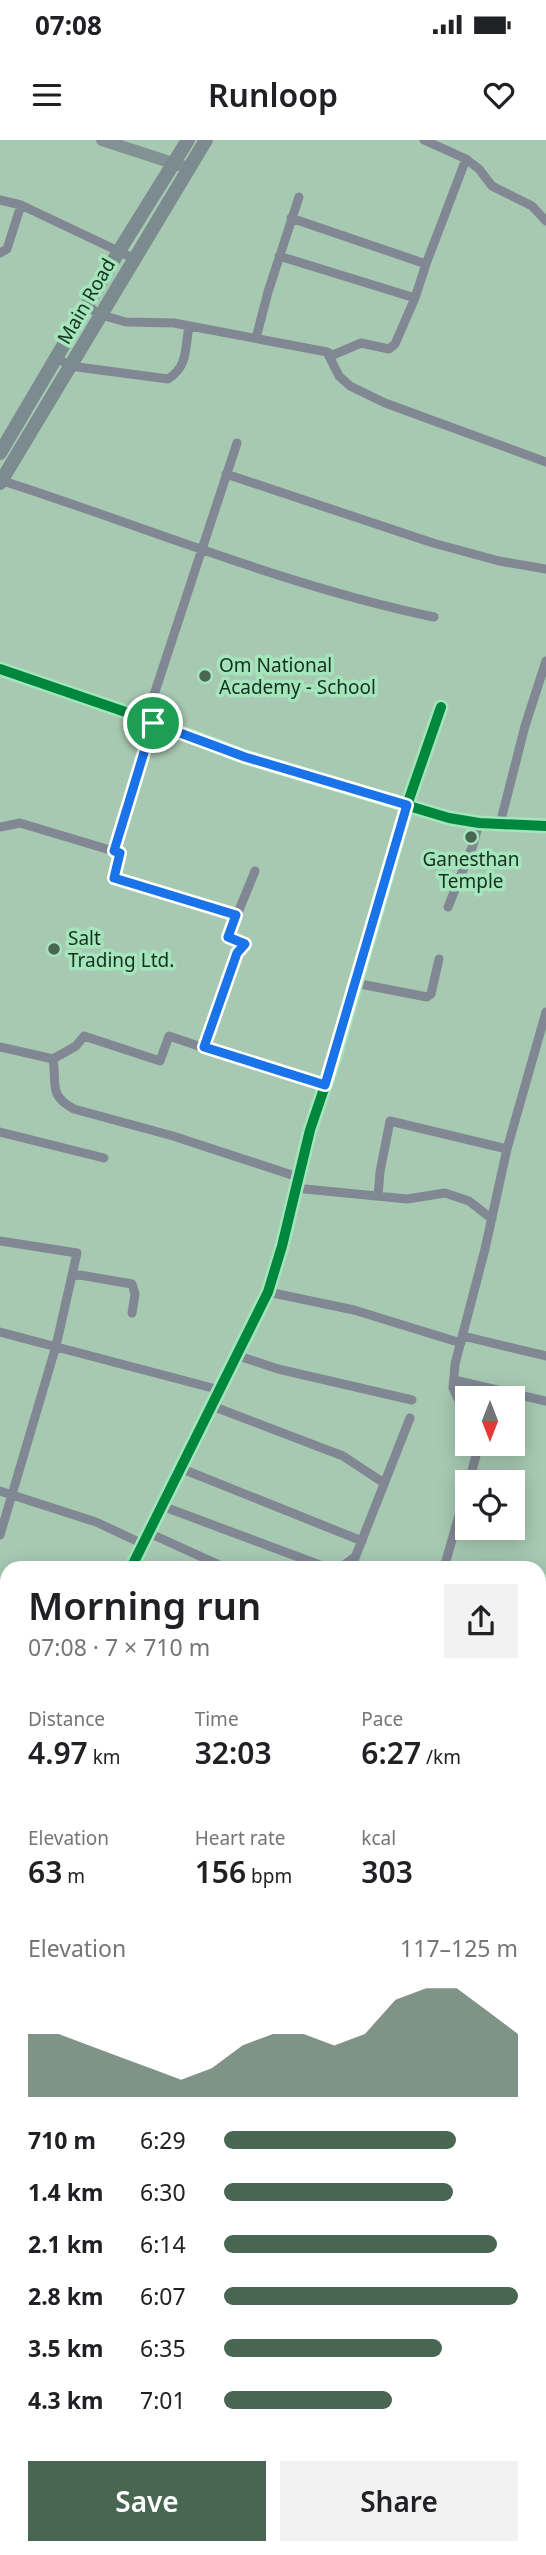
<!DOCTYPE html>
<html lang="en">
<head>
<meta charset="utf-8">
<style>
	body { margin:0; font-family:"Noto Sans",sans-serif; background:#f2f2f2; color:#202124; height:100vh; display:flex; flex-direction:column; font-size:26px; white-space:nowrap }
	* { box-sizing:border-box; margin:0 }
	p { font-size:23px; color:#757577 }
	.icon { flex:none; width:38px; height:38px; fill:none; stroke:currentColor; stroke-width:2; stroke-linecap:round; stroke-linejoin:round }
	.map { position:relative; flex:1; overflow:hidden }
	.side { position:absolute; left:0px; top:1421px; width:546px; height:994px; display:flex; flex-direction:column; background:#fff; border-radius:21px 21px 0 0; box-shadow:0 4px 18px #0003 }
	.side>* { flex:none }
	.needle { width:46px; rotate:180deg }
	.buttons { position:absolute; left:455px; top:1246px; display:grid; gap:14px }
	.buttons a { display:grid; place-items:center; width:70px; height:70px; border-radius:0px; background:#fff; box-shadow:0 4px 18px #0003; font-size:35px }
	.pin { position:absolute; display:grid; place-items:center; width:60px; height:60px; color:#fff; margin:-30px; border:4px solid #fff; border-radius:50%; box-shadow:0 2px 7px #0007 }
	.round { display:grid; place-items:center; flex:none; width:74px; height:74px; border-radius:0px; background:#f2f2f2 }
	.overview { display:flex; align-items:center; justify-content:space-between; height:119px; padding:0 28px }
	h1 { font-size:38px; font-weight:600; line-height:52px }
	.figures { display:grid; grid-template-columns:repeat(3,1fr); gap:10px; height:119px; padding:7px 28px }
	.figures div { display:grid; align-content:center }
	.figures b { font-size:30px; font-weight:600 }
	.figures small { font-size:19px; font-weight:400 }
	.figures p { font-size:19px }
	.chart { height:196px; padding:14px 28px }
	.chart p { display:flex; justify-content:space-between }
	.chart svg { width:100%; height:126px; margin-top:7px; fill:#496653; opacity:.7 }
	.primary-button { display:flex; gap:14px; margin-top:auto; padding:14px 28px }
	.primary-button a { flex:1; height:80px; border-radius:0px; background:#496653; color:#fff; font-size:28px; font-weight:600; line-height:80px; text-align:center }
	.primary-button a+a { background:#f2f2f2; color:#202124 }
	ul { padding:0 28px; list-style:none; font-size:23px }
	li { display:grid; grid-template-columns:112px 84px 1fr; align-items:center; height:52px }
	li i { height:18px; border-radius:9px; background:#496653 }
	.status { display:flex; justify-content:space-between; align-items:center; height:49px; padding:0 35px; background:#fff; direction:ltr }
	.status svg { height:19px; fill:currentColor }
	header { display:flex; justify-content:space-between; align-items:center; height:91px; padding:0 28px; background:#fff; font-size:32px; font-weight:600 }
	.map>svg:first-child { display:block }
	.water { fill:#5bc58a }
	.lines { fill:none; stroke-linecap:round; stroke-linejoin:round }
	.river { stroke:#5bc58a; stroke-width:19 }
	.street { stroke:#818893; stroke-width:9 }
	.secondary { stroke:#829294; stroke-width:12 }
	.primary { stroke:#7c8b8f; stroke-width:14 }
	.cycleway-casing { stroke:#a5e5bb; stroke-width:15 }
	.cycleway { stroke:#00873e; stroke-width:10 }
	.route-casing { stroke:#fff; stroke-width:14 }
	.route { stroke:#1a73e8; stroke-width:9 }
	.poi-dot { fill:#496653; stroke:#a5e5bb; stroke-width:2.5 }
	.labels { text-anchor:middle; stroke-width:7; stroke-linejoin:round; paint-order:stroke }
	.street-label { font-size:19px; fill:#163020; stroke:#a5e5bb }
	.poi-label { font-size:19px; fill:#163020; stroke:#a5e5bb; text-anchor:start }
</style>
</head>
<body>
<div class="status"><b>07:08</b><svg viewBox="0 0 49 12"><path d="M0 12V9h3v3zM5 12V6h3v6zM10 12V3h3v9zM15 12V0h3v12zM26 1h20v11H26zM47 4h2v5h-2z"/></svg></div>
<header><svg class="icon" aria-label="menu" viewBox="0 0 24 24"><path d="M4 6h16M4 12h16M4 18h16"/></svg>Runloop<svg class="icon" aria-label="heart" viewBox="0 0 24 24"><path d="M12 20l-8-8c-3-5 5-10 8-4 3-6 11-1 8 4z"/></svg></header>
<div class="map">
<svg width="546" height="2415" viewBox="0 0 546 2415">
	<rect width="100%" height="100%" fill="#a7c9b2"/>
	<path class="water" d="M539,2031L546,2037V2110L539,2115V2085L542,2078L539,2065Z"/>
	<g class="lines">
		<path class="river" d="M539,2310H546
			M318,2415L323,2408"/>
		<path class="street" d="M424,0L466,19L479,29L492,46L532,66L546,81
			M0,60L21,65L133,118
			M291,78L426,124
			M0,113L7,109L21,65
			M279,116L415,158
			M87,166L101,175L126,182L174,183L327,212L339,236L350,246L385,263L546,322
			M256,198L268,152L299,57
			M327,212L333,215L361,203L389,209L395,204L415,158L426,124L466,19
			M56,217L70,226L168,239C188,227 185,208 189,186
			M226,334L433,403L499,421L546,429
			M0,340C144,386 285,446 434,477
			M0,529L146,579L245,617L449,678L479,683L546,686
			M146,579L237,303
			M500,684L525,586L546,521
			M0,687L20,683L120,713L114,738L236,775
			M114,711L153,583
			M448,767L473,705L479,683
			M355,843L427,857L431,854L439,819
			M0,907L53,919L76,906L84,896L160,921L169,896L225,915L325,945
			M204,907L237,813L245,804L228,797L255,731
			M53,919C57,944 48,955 74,969L173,996L298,1037
			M0,992L104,1018
			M295,1048L407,1059L445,1053L469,1061L492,1079
			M378,1056L380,1032L390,981L507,1009
			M0,1101L77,1113L56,1206L0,1395
			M72,1136L80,1135L132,1144L135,1154L132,1173
			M268,1152L354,1170L461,1203
			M0,1192L220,1250
			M463,1196L546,1216
			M236,1215L278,1229L412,1260
			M454,1240L546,1261
			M212,1266L343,1316L384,1343
			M467,1270L458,1259L453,1248L455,1224L485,1109L507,1009L546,872
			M180,1328L362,1401
			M469,1342L479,1304
			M0,1351L96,1382L143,1404
			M162,1366L328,1428
			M149,1393L226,1428
			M131,1428L268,1152L282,1106L310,990L335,916L407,665L441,567
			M340,1428L355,1417
			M351,1428L410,1278
			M444,1428L467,1347
			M539,1625L546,1627
			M539,1688L546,1677
			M0,1816L7,1818
			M0,1853L7,1838
			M0,1993L7,1995
			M539,2014L546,2018
			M0,2040L7,2042"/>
		<path class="secondary" d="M102,0L188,28
			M0,1474L7,1476
			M539,1492L546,1490
			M0,1725L7,1709"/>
		<path class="primary" d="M0,313L119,111L188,0
			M0,343L206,0"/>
		<g class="cycleway-casing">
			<path id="cycleway" d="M0,529L146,579L245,617L449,678L479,683L546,686
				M131,1428L268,1152L282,1106L310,990L335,916L407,665L441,567"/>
		</g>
		<use href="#cycleway" class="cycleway"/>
	</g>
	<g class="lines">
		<g class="route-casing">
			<path id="route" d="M153,583L245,617L407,665L325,945L204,907L237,813L245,804L228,797L236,775L114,738L120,713L114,711Z"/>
		</g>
		<use href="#route" class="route"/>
	</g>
	<g class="poi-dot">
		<circle cx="205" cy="536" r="7"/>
		<circle cx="471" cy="697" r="7"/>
		<circle cx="54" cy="809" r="7"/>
	</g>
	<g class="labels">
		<g class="street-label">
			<text transform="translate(86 161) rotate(-60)" y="7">Main Road</text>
		</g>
		<g class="poi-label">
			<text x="219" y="532">Om National<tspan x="219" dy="22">Academy - School</tspan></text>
			<text x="471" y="726" text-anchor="middle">Ganesthan<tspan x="471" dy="22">Temple</tspan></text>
			<text x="68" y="805">Salt<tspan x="68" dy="22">Trading Ltd.</tspan></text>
		</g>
	</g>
</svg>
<div class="buttons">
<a><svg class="needle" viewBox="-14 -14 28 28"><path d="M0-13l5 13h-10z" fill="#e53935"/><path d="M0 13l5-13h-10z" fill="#757577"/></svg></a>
<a><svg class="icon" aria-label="locate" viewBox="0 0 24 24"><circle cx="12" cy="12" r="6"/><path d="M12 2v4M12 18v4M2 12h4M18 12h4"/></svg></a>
</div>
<div class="pin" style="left:153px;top:583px;background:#1e9e55"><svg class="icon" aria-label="arrive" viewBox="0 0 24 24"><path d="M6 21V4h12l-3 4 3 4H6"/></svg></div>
<section class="side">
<div class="overview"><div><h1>Morning run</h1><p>07:08 · 7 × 710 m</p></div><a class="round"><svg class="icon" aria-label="share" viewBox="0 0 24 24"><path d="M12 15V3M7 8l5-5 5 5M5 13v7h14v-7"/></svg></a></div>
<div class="figures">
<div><p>Distance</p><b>4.97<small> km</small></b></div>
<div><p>Time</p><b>32:03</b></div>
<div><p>Pace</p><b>6:27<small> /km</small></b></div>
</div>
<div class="figures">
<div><p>Elevation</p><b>63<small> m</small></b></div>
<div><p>Heart rate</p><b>156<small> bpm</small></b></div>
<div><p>kcal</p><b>303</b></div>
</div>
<div class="chart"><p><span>Elevation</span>117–125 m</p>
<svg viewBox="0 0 160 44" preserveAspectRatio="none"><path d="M0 44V22L10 22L20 26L30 30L40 34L50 38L60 34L70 26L80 22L90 22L100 26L110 22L120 10L130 6L140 6L150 14L160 22V44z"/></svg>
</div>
<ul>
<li><b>710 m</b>6:29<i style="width:79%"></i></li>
<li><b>1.4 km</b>6:30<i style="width:78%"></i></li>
<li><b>2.1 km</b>6:14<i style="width:93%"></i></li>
<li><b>2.8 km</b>6:07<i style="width:100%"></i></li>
<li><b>3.5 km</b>6:35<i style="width:74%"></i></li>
<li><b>4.3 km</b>7:01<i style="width:57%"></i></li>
</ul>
<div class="primary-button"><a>Save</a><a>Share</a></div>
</section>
</div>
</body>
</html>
